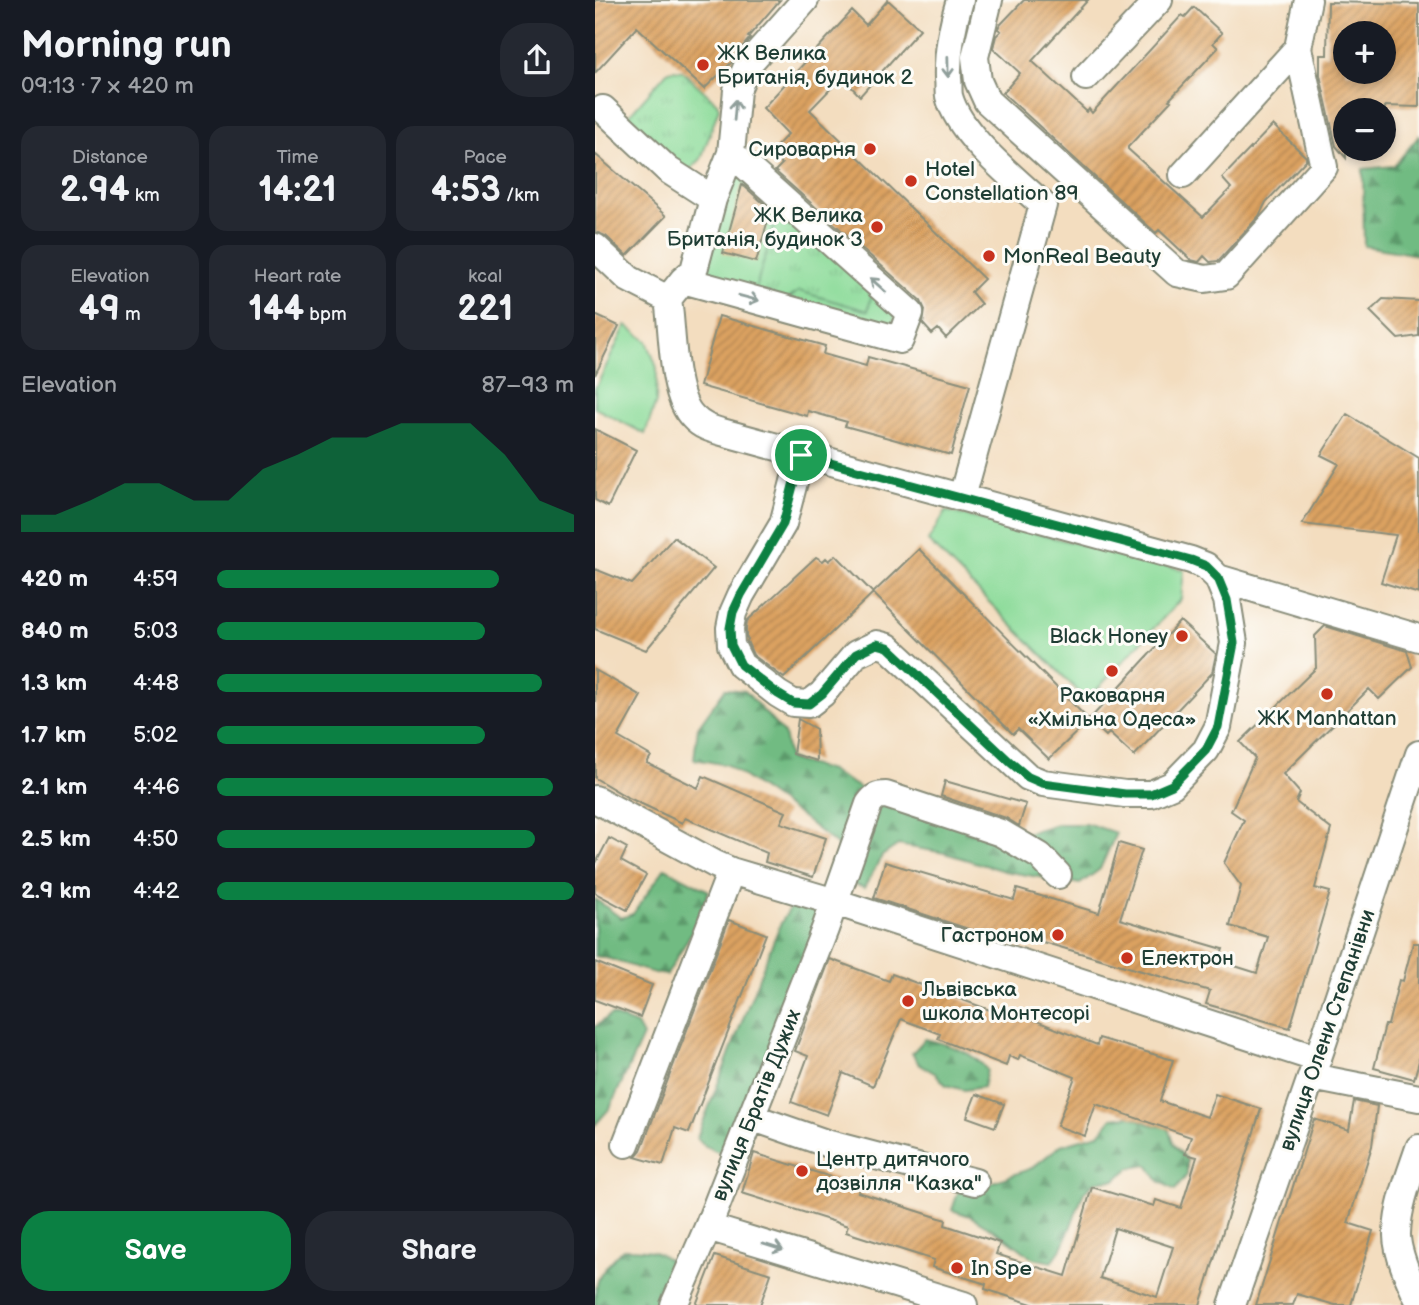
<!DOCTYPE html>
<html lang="en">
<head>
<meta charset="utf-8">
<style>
	body { margin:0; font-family:"Balsamiq Sans",sans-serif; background:#242831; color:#f1f3f6; height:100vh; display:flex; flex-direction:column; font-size:26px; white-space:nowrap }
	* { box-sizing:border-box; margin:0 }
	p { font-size:23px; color:#9ea1a6 }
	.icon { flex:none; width:38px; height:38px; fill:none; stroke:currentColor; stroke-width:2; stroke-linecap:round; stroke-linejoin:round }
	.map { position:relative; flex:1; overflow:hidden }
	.side { display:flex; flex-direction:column; background:#171b24; width:595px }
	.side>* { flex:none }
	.buttons { position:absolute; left:738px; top:21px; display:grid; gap:14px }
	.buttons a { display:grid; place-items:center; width:63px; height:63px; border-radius:50%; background:#171b24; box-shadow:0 4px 10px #0003; font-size:35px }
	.pin { position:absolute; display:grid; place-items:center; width:60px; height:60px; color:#fff; margin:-30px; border:4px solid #fff; border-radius:50%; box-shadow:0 2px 7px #0007 }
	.round { display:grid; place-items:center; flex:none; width:74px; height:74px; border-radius:28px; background:#242831 }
	.head { display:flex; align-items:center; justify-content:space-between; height:119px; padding:0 21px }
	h1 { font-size:38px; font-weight:700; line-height:52px }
	.metrics { display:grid; grid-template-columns:repeat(3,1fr); gap:10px; height:119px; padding:7px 21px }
	.metrics div { display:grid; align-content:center; border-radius:18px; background:#242831; text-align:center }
	.metrics b { font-size:35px; font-weight:700 }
	.metrics small { font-size:19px; font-weight:400 }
	.metrics p { font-size:19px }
	.chart { height:196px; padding:14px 21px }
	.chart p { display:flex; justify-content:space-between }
	.chart svg { width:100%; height:126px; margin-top:7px; fill:#0b8043; opacity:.7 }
	.button { display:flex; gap:14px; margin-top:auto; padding:14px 21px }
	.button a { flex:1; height:80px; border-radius:28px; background:#0b8043; color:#fff; font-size:28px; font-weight:700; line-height:80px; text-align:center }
	.button a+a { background:#242831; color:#f1f3f6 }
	ul { padding:0 21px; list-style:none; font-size:23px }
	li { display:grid; grid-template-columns:112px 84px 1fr; align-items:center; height:52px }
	li i { height:18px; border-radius:9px; background:#0b8043 }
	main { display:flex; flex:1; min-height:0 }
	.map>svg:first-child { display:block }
	.green { fill:#8cdb9a; stroke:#568c67; stroke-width:2 }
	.forest { fill:url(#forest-firs); stroke:#487c5b; stroke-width:2 }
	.park { fill:url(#park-tufts); stroke:#568c67; stroke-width:2 }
	.building { fill:url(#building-hatch); fill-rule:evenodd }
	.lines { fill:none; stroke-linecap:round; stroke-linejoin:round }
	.minor-casing { stroke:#898d7a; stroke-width:30 }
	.minor { stroke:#fff; stroke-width:26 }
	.oneway { stroke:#8f9e9a }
	.route-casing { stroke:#fff; stroke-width:14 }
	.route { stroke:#0b8043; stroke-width:9 }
	.poi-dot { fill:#c8321e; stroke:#fdfcf7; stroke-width:2.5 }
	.labels { text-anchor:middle; stroke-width:6; stroke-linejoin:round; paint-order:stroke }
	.poi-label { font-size:21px; fill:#1f3d34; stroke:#fdfcf7; text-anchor:start }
	.street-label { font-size:21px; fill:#1f3d34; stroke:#fdfcf7 }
</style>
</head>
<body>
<main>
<section class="side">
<div class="head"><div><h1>Morning run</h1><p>09:13 · 7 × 420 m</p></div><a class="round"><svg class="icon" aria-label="share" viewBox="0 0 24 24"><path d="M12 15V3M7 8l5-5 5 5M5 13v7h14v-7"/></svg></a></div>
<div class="metrics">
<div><p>Distance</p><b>2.94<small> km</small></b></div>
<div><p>Time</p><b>14:21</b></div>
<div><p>Pace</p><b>4:53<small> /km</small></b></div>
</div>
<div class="metrics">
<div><p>Elevation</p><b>49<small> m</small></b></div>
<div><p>Heart rate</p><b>144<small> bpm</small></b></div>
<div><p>kcal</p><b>221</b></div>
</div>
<div class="chart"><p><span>Elevation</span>87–93 m</p>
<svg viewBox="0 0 160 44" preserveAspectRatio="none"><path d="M0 44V38L10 38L20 33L30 27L40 27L50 33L60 33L70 22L80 17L90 11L100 11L110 6L120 6L130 6L140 17L150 33L160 38V44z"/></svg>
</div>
<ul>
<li><b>420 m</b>4:59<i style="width:79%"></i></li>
<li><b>840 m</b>5:03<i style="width:75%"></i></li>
<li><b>1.3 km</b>4:48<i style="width:91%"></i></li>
<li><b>1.7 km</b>5:02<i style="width:75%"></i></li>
<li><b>2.1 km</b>4:46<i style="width:94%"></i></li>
<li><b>2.5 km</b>4:50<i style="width:89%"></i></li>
<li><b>2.9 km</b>4:42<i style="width:100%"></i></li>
</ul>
<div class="button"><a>Save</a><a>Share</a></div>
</section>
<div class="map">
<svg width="824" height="1305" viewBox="0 0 824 1305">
	<defs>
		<pattern id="forest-firs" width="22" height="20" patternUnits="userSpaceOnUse" patternTransform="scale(1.75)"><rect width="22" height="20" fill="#71bb82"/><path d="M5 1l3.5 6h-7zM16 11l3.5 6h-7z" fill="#5c996b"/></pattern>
		<pattern id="park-tufts" width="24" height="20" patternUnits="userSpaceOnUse" patternTransform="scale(1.75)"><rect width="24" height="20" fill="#8cdb9a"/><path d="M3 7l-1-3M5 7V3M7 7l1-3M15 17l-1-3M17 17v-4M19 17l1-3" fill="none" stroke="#78bd85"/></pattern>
		<pattern id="building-hatch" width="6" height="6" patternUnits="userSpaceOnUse" patternTransform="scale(1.75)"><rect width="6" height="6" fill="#dca261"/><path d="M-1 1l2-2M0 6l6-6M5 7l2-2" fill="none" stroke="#b28551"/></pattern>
	</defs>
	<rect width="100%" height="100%" fill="#fdfcf7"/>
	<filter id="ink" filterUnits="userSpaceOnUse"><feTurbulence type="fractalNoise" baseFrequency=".0143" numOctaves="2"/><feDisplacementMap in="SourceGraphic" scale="14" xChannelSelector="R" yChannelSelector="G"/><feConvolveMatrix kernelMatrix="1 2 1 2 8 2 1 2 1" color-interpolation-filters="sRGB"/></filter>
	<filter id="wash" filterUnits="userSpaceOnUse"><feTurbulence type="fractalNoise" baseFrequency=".00686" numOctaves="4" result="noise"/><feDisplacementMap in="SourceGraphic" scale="28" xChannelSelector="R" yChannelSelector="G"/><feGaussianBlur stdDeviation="1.57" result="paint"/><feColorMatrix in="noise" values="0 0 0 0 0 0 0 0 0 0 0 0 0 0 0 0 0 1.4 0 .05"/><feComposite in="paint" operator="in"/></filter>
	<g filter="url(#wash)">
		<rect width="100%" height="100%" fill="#f3ddbf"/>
		<path class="green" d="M145,166L304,303L298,324L291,326L116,277L113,268L131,198Z
			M31,325L52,341L62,368L61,402L50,434L0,408V389Z
			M351,511L589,570L586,599L492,700L333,541Z"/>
		<path class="forest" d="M824,136V255L769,246L768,169L799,166Z
			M130,689L150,691L189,734L194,759L235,771L272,792L432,833L462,824H494L521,833L505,869L485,884L409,871L350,853L303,845L287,856L269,888L254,882L242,845L208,818L132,765L99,759L103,727Z
			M70,868L114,891L99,928L72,975C47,973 25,959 0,956V899L26,918L38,914Z
			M202,896L232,908L129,1155L110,1146L102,1138L170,962L185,925Z
			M16,1015L42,1025L48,1036L15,1108L0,1125V1027Z
			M330,1039C351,1044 378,1051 392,1070L388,1087L369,1090L351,1085L341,1074L324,1064L317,1053Z
			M536,1116L554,1124L573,1128L579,1145L592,1160V1175L580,1190L564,1181L553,1165L535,1168L520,1180L501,1181L489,1192L468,1246L457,1262L438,1258L407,1235L375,1216L357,1210L363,1192L382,1188L437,1168L466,1145L504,1134L517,1118Z
			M28,1249C56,1249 66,1250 85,1271L71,1305H0C0,1274 8,1270 28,1249Z"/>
		<path class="park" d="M77,70L87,71L122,103L124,108L106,159L96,169H88L34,117L36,113L72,72Z
			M186,205L279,283L273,311L204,291L192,300L160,290Z"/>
		<g id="blocks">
			<path class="building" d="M0,0H185L153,37L155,38L141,54L137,62L109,89L42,27L0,73Z
				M293,0L325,29L265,96L247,77L215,110L389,279L376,292L386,304L351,338L343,329L337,334L328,324L330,310L326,301L180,171L187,164L176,152L193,134L168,108L257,11L271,25Z
				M429,0H493L437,61L492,112L494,109L497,113L587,15L590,17L599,7L627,33L618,43L623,48L574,100L576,101L533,147V149L608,217L636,188L627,178L678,125L711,157V160L671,202L664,216L623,261L615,262L609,256L604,262L596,260L564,230L561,233L408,93L425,73L398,48L401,36L406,31L403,29L404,26Z
				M733,2L824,4V107L790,106V110H751V158L741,146L725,75V55H732ZM751,33H789V72H751Z
				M0,154L71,216L32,256L11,236L0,232Z
				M147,185L149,186L176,210L161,262L128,253Z
				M788,299L824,301V336L803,339L775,311Z
				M0,315L24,326L0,375Z
				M124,316L230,346L228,354L271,366L273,357L375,385L356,455L250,426L252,422L213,411L212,416L105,386Z
				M752,414L824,458V594L786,582L801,535L707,524L744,464L726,455Z
				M0,429L41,450L13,507L0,500Z
				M79,537L119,568L51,650L0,629V569L37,584Z
				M324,549L494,720L454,759L423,729L418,734L278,593Z
				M241,555L278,593L189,678L158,655L152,641L153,639L151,637V629L152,621L221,557L228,561L231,558L234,561Z
				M585,621L621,654L617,673L539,756L514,733L511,736L494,720Z
				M730,626L812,651L817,667L784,699L774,689L688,774L705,793L701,802L736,829L720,888L735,892L695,1028L611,1004L615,991L410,931L407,940L279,898L290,862L419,900L422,889L504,913L524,843L547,850L525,919L628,949L624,961L662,973L673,937L635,926L646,886L629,863L649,820L636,811L660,758L645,742L721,668L720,636Z
				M0,670L46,696L23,737L56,756L52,763L103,788L108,776L191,812L186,823L231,838L218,877L170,862L172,853L90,818L87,823L32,797L0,778Z
				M203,719L221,729L222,761L198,754Z
				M350,781L431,804L424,826L411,818L346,796Z
				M14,838L32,848L26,861L51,875L32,910L0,893V865Z
				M134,920L171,934L94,1133L80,1128L68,1165L40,1157L46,1150Z
				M818,943H824V1061L819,1079L779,1068L790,1025H793L804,980L808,981Z
				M235,959L294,981L297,974L403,1013L406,1007L502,1045L504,1038L578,1060L565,1101L612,1117L620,1094L666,1109L605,1305H440L390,1289L391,1284L337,1267L339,1260L251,1232L253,1226L147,1193L159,1153L265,1186L263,1192L351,1220L350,1225L405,1243L401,1254L471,1276L497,1187L559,1206L561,1200L586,1208L602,1157L590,1154L596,1137L501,1104L490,1136L462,1126L480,1077L425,1055L423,1060L414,1056L411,1066L343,1039L345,1034L306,1019L278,1086L248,1073L232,1115L196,1102L213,1056L200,1051ZM520,1228L578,1247L562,1297L505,1278Z
				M0,962L57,985L45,1017L0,1000Z
				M381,1094L409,1104L400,1127L372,1117Z
				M759,1101L782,1106L777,1146L753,1223L778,1231L756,1305H740L702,1294L698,1305H661L719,1119L754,1130Z
				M120,1256L176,1274L165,1305H101Z"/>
		</g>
	</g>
	<g filter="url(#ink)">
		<use href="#blocks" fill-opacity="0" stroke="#898d7a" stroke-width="2"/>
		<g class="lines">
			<g class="minor-casing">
				<path id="minor" d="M365,0C357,26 352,52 353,79C354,84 353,91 354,96C364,135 419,178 448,205L367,497
					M394,0L380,57L383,81L392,101L582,273L610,279L631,276L729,167L703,48
					M491,77L564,0
					M8,109L73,170L118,199
					M588,175L703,48L713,0
					M0,247L34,279L73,299
					M88,280L305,340L315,313L136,153
					M206,455L188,524L146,595L138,613L135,628L136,645L146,665L183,694L198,703L214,704L227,694L261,654L282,644L293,647L433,777L448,783L530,794H556L577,785L611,750L623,727L639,643L632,600L623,578L611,566L596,560L127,432C116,429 106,426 98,417C76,396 78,329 73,299L88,280L99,270L118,199L136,153L142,90L153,64L210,0
					M623,578L824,638
					M0,799L120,864L136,871L240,902L723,1059
					M717,1077L824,1098
					M156,1117L231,1143L380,1182
					M31,1144L136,871
					M824,1148C815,1175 803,1204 802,1233C801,1252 816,1284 824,1301
					M113,1227L369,1305
					M79,1305L113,1227L230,929L274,804C279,797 282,795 291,795L406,833L445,856L463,875
					M637,1305L726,1049L824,754"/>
			</g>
			<use href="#minor" class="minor"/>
		</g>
		<defs><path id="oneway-shaft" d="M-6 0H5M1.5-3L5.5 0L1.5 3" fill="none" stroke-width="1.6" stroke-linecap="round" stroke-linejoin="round" transform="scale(1.75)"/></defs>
		<g class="oneway">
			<use href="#oneway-shaft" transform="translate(353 67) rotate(89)"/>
			<use href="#oneway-shaft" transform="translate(140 110) rotate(-85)"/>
			<use href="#oneway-shaft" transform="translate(283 285) rotate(-138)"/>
			<use href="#oneway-shaft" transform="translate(154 298) rotate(15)"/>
			<use href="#oneway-shaft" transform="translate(178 1247) rotate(17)"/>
		</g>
	</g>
	<g class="lines" filter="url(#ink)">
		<g class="route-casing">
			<path id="route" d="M206,455L596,560L611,566L623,578L632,600L639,643L623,727L611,750L577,785L556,794H530L447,783L433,777L415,762L293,647L282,644L261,654L227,694L214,704L198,703L183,694L146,665L136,645L135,628L138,612L146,595L188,524Z"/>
		</g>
		<use href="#route" class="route"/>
	</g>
	<g class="poi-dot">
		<circle cx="108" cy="65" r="7"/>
		<circle cx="275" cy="149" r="7"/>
		<circle cx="316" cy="181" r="7"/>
		<circle cx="282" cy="227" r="7"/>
		<circle cx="394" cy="256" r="7"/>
		<circle cx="587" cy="636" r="7"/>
		<circle cx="517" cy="671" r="7"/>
		<circle cx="732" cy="694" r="7"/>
		<circle cx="463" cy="935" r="7"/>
		<circle cx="532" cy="958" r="7"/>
		<circle cx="313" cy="1001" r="7"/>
		<circle cx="207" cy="1171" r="7"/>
		<circle cx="362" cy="1268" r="7"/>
	</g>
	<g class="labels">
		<g class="poi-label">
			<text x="122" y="60">ЖК Велика<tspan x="122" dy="24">Британія, будинок 2</tspan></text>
			<text x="261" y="156" text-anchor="end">Сироварня</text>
			<text x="330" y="176">Hotel<tspan x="330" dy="24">Constellation 89</tspan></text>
			<text x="268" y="222" text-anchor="end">ЖК Велика<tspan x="268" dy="24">Британія, будинок 3</tspan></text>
			<text x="408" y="263">MonReal Beauty</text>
			<text x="573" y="643" text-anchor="end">Black Honey</text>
			<text x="517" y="702" text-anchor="middle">Раковарня<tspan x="517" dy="24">«Хмільна Одеса»</tspan></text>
			<text x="732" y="725" text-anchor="middle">ЖК Manhattan</text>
			<text x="449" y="942" text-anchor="end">Гастроном</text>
			<text x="546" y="965">Електрон</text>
			<text x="327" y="996">Львівська<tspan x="327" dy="24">школа Монтесорі</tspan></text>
			<text x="221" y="1166">Центр дитячого<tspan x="221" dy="24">дозвілля "Казка"</tspan></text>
			<text x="376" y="1275">In Spe</text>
		</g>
		<g class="street-label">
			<text transform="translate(732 1030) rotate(-71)" y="7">вулиця Олени Степанівни</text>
			<text transform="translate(161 1105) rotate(-68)" y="7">вулиця Братів Дужих</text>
		</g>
	</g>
</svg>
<div class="buttons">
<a>+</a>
<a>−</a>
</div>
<div class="pin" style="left:206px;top:455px;background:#1e9e55"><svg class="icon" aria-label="arrive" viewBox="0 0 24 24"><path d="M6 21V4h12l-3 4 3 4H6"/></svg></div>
</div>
</main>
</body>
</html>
